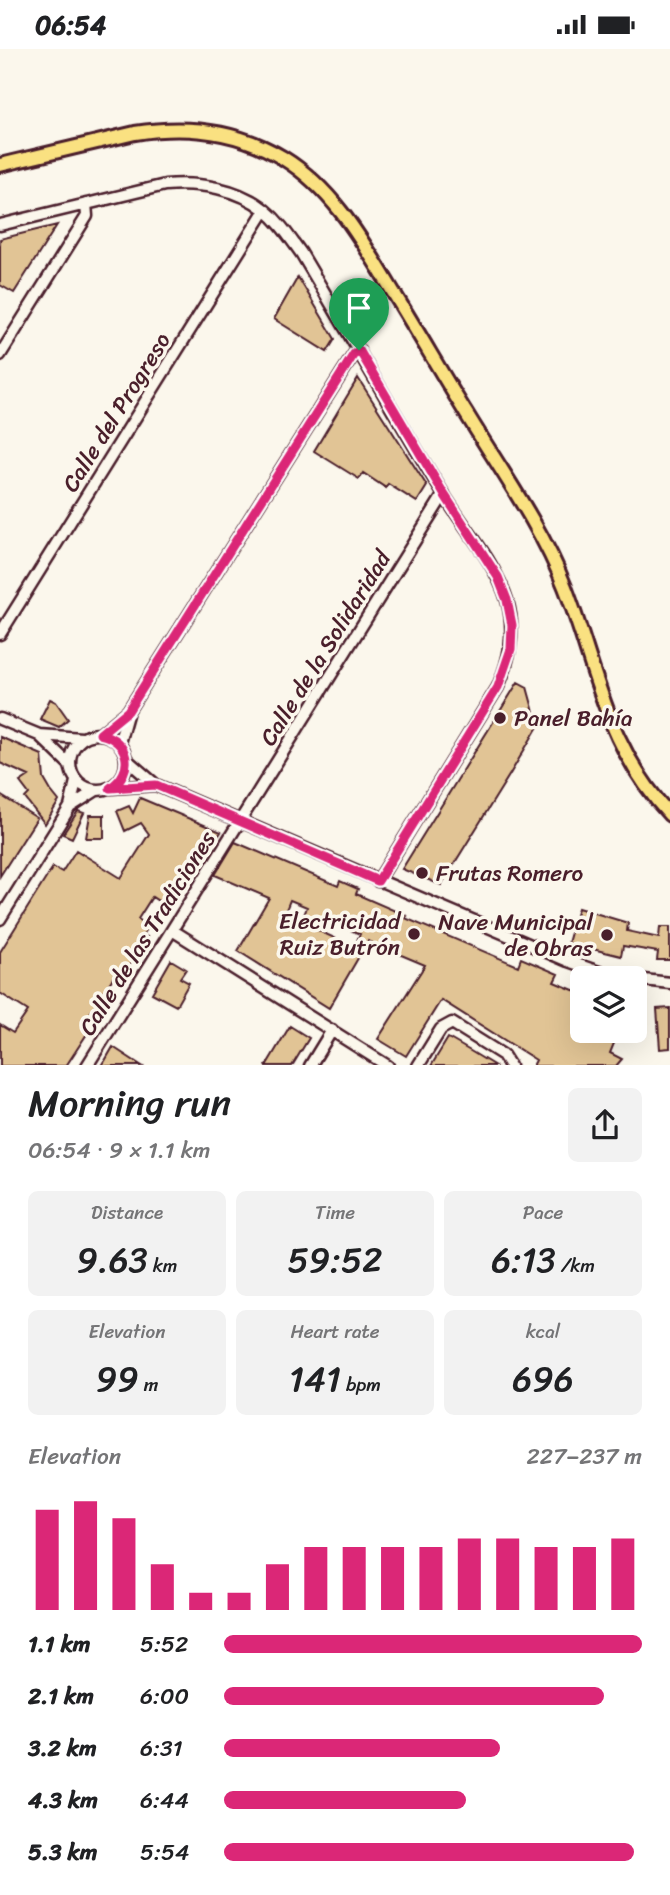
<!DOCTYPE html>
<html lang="en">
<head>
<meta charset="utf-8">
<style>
	body { margin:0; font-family:Sriracha,sans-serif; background:#f2f2f2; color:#202124; height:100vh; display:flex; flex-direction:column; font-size:26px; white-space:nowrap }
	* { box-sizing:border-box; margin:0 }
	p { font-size:23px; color:#757577 }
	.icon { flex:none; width:38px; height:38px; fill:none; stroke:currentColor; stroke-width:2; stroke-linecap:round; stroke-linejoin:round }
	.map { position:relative; height:1016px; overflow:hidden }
	.side { display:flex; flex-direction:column; background:#fff; flex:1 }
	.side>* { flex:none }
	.controls { position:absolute; left:570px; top:917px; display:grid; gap:14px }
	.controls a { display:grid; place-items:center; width:77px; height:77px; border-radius:10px; background:#fff; box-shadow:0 7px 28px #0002; font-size:35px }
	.pin { position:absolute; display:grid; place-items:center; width:60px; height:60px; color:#fff; margin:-72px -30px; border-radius:50% 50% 50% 0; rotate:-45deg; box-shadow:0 0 7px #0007 }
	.pin .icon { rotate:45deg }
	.round { display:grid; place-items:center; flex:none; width:74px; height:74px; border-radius:10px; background:#f2f2f2 }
	.head { display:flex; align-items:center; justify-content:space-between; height:119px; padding:0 28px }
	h1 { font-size:38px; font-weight:600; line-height:52px }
	.metrics { display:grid; grid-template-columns:repeat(3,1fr); gap:10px; height:119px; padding:7px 28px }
	.metrics div { display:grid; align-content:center; border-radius:10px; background:#f2f2f2; text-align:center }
	.metrics b { font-size:35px; font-weight:600 }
	.metrics small { font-size:19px; font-weight:400 }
	.metrics p { font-size:19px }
	.chart { height:196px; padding:14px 28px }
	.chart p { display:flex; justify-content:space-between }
	.chart svg { width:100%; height:126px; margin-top:7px; stroke:#db2777; stroke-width:6 }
	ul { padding:0 28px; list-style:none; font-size:23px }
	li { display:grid; grid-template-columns:112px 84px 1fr; align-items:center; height:52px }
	li i { height:18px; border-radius:9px; background:#db2777 }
	.status { display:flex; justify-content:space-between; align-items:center; height:49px; padding:0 35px; background:#fff; direction:ltr }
	.status svg { height:19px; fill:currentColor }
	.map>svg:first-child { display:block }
	.building { fill:#e1c495; stroke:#4a1f2b; stroke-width:2; fill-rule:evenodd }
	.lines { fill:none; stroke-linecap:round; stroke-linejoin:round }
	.minor-casing { stroke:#4a1f2b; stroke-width:15 }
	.major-casing { stroke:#4a1f2b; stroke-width:18 }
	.minor { stroke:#fbf7ec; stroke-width:10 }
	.major { stroke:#fae181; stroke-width:12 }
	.route-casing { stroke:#fff; stroke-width:14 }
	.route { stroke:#db2777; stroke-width:9 }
	.poi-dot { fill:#4a1f2b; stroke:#fbf7ec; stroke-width:2.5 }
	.labels { text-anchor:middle; stroke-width:7; stroke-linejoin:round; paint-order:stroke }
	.street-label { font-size:23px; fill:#4a1f2b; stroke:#fbf7ec }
	.poi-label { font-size:23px; fill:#4a1f2b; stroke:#fbf7ec; text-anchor:start }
</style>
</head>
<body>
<div class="status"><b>06:54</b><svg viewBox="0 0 49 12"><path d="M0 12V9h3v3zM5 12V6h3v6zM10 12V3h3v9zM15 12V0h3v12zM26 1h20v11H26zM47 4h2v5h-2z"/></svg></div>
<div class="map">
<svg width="670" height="1017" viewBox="0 0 670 1017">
	<rect width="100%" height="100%" fill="#fbf7ec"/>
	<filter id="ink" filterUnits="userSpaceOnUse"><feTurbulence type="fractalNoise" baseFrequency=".0143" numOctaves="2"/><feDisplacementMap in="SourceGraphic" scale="14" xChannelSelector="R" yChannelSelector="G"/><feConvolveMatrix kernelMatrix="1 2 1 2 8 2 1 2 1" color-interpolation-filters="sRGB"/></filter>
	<g filter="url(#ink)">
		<path class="building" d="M57,176L14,244L0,236V190Z
			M298,228L335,290L327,303L274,270Z
			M358,329L427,437L417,453L388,435L386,439L363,424L359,430L314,402Z
			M518,633L527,638L537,674L539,676L510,725L441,836L402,820Z
			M50,650L56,653L68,670L59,678L40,670Z
			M0,688L42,706L44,730L51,742L59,752L45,775L25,749L29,745L20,733L29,727L0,714Z
			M0,746L37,769L0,827Z
			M140,749L221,783L206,806L198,803L166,857L152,848L138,870L149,877L143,886L147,888L124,925L118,921L89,966L96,971L66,1017H0V976L13,984L28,962L0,944V903L53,818L62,823L76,801L121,829L149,785L141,774L125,782L117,762L129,757L133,764Z
			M78,762L84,764L72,789L63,785Z
			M90,766H104V789H86Z
			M235,793L338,837L340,832L358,840L356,845L407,867L405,869L518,917L521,909L558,925L554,933L583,945V982H619L610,1004L622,1010L616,1017H533L536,1011L441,951L406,1007L378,990L425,916L368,892L329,959L238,902L269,849L215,826ZM290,851L307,858L301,874L284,866ZM324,870L360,885L354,898L319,882Z
			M578,859L628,874L627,882L659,889L660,878H670V911H657L658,903L623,897L621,907L568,894Z
			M171,911L186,920L180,929L189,934L176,957L152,944Z
			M670,959V999L660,1000L657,960Z
			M290,977L309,989L292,1017H266Z
			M448,989L472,1003L495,1017H431Z
			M113,998L142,1017H102Z"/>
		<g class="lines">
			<g class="minor-casing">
				<path id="minor" d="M0,176L165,136C199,133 238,139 265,161C280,173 290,189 301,204C349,284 395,367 444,446C465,480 495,513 507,551C516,582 510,610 498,638L378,832
					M0,306L87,167L86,155
					M0,585L265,161
					M0,670L39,686L82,689
					M70 713a28 28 0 1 1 56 0a28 28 0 1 1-56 0Z
					M100,685L128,662
					M39,686L69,715
					M119,694L128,662L354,305L359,301
					M126,710L156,736L568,912L602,924L630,929
					M111,739L156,736
					M70,758L95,742
					M0,870L70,758L76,732
					M172,881L388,1017
					M635,930L670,934
					M87,1017L444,445
					M310,1017L332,981
					M418,1017L441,980L452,974L503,1006L510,1017"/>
			</g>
			<g class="major-casing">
				<path id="major" d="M0,116L135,84C186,76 237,81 283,109C335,141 364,195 395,246C419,285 442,325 466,364C500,420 541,477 565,538C598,623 605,696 670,766"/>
			</g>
			<use href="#minor" class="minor"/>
			<use href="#major" class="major"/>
		</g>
	</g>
	<g class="lines" filter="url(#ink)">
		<g class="route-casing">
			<path id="route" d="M359,301L444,445L498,528L507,551L512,576L511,600L498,638L378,832L156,736L110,739C136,722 129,691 100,685L128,662L354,305Z"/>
		</g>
		<use href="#route" class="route"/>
	</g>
	<g class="poi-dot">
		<circle cx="500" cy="669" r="7"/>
		<circle cx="422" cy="824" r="7"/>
		<circle cx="414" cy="885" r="7"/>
		<circle cx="607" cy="886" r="7"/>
	</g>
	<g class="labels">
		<g class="street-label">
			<text transform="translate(116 363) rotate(-58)" y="8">Calle del Progreso</text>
			<text transform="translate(325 599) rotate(-58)" y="8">Calle de la Solidaridad</text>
			<text transform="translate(147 884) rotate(-58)" y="8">Calle de las Tradiciones</text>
		</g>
		<g class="poi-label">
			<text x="514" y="677">Panel Bahía</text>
			<text x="436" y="832">Frutas Romero</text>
			<text x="400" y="880" text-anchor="end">Electricidad<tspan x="400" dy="26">Ruiz Butrón</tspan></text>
			<text x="593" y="881" text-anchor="end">Nave Municipal<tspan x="593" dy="26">de Obras</tspan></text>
		</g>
	</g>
</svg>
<div class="controls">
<a><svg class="icon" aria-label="layers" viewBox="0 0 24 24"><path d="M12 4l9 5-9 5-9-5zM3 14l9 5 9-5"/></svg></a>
</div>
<div class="pin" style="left:359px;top:301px;background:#1e9e55"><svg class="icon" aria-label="arrive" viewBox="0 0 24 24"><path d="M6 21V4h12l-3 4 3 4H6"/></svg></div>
</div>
<section class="side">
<div class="head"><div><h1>Morning run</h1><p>06:54 · 9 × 1.1 km</p></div><a class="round"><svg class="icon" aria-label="share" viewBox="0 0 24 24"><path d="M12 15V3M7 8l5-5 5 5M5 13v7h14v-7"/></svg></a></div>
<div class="metrics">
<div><p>Distance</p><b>9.63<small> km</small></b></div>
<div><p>Time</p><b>59:52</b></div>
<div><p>Pace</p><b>6:13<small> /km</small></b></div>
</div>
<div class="metrics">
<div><p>Elevation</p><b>99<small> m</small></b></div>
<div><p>Heart rate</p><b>141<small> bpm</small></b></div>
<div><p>kcal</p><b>696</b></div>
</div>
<div class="chart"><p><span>Elevation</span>227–237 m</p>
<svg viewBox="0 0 160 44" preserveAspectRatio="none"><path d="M5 44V9M15 44V6M25 44V12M35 44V28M45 44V38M55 44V38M65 44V28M75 44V22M85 44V22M95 44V22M105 44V22M115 44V19M125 44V19M135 44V22M145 44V22M155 44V19"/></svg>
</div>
<ul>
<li><b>1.1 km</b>5:52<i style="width:100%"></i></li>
<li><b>2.1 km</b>6:00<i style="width:91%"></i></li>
<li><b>3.2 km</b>6:31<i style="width:66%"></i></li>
<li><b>4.3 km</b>6:44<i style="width:58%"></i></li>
<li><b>5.3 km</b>5:54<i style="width:98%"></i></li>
</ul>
</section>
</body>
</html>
